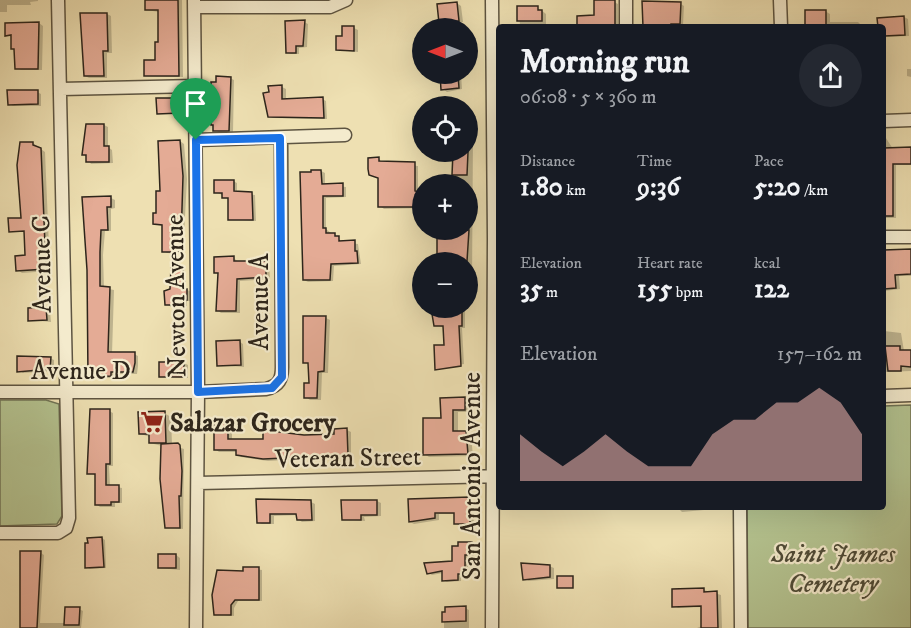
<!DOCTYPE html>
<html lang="en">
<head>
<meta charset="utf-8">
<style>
	body { margin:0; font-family:"IM FELL DW Pica",serif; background:#242831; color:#f1f3f6; height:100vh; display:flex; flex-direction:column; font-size:22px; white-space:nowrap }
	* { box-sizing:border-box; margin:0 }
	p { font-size:20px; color:#9ea1a6 }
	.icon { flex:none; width:33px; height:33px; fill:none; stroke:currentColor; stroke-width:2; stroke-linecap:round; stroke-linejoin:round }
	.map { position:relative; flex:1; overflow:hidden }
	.sheet { position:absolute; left:496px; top:24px; width:390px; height:486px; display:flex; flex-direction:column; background:#171b24; border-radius:6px; box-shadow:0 6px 24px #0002 }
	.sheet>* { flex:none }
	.needle { width:39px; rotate:270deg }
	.tools { position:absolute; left:412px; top:18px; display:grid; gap:12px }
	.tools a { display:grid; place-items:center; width:66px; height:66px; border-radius:50%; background:#171b24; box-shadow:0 6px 24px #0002; font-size:30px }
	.pin { position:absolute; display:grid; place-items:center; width:51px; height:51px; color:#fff; margin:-62px -26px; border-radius:50% 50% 50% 0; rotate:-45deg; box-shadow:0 0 6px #0007 }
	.pin .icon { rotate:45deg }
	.round { display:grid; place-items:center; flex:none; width:63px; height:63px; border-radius:32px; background:#242831 }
	.headline { display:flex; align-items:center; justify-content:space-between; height:102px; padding:0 24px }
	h1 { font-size:33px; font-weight:700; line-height:45px }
	.figures { display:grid; grid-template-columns:repeat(3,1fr); gap:9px; height:102px; padding:6px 24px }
	.figures div { display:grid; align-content:center }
	.figures b { font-size:26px; font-weight:700 }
	.figures small { font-size:16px; font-weight:400 }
	.figures p { font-size:16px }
	.chart { height:168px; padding:12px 24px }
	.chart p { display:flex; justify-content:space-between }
	.chart svg { width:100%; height:108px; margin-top:6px; fill:#c59692; opacity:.7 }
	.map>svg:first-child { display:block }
	.green { fill:#b4c390; stroke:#707456; stroke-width:1.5 }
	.shadow { fill:#0003 }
	.building { fill:#e4ab95; stroke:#2d251b; stroke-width:1.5 }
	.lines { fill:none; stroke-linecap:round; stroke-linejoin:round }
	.street-casing { stroke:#5d5441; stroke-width:15 }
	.street { stroke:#f4ebcd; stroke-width:12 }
	.route-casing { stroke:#fff; stroke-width:12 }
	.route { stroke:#1a73e8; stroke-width:8 }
	.labels { text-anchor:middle; stroke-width:4.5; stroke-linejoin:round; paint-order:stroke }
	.street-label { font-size:26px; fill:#2d251b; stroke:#f4ebcd }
	.poi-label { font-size:26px; font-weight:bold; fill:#2d251b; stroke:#f4ebcd; text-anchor:start }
	.park-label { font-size:26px; font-style:italic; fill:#4f4c38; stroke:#f4ebcd }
</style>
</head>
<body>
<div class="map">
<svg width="911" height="628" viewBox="0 0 911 628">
	<rect width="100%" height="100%" fill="#eee0b2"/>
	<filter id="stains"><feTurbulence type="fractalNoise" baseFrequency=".00333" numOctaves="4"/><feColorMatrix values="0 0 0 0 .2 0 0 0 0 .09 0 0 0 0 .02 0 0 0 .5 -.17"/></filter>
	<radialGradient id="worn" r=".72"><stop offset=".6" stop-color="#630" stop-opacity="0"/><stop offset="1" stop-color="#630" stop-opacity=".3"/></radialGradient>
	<path class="green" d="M0,400H46L59,404L62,516L57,524L0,526Z
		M911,405V628H748L747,507H884V406Z"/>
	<path class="shadow" d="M0,0H38V1L30,2L31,5H7V12H0Z
		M146,0H182L183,77L146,76L157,61L159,12L146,10Z
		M614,2L618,4V27H579Z
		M457,3L461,6L463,22L444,24L440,22Z
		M643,3L681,4L684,6L683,25L643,27Z
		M519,7L541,10L546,14V27H520Z
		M825,11L830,14V22H858L863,27H807Z
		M107,14L111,16L112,53H107V78H89L85,76Z
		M904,17L908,19L909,36L884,37V27H879Z
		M304,22L308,24L307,47L299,48V54H291L287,52Z
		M39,23L43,26L42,70H21L16,68L12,37L6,35Z
		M354,28L358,30V52L338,50Z
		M907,69H911V77L907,76Z
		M441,74H461L462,89L447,92L443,89Z
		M230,78L234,80L233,132H219L215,130Z
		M282,87L286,89V101L322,99L326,101L327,119L273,118L269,116Z
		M37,92L41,94V106H13L9,104Z
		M179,99L183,102L184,115L158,113Z
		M104,125L108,127V147L112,150L113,163L91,164L84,154Z
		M884,135L893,149H911V165H896V218H884Z
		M468,136L473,138L472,286H468V262H439V233L443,232V230H468V184H455V155L448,152H468Z
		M180,141L184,144L187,179L183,254L167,253L164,251V226L154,223L161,192Z
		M33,143L45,152L50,271L22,273L18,270L26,257L25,232L10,231L22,219Z
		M379,159L383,163L418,166V193L423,194V208L384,209L380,206V178L371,175Z
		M321,171L325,173V185L346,187V197L326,198V229L342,242L358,244L361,264L334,266L333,281L308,282L304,280L302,174Z
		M233,181L237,183V193L255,195L256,221L230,219V199L216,192Z
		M111,198L115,200V208L111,209V231H105L103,255L104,288L114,290L112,354H134L138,356V366L137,374H114V378H94L90,376L88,270L83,199Z
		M911,251V276H899L900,289L884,291V255Z
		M234,258L238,262L269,265L270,279L240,281V313H221L217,310L220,274L216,272Z
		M182,269L186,272V289L191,292V301H187V306L171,307L167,304Z
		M433,308L465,310V328H462L464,364L436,369L446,347L445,328L436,325Z
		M46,309L50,311L51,322L30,320Z
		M326,318L330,320L328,373H322L321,400H310L306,397L310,385L309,364L305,362Z
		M884,331L901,333L904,351H911V371L884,372Z
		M240,342L243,344L244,367L218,365Z
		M50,358L54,360V371L23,373L19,371Z
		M184,363L188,365V378L160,376Z
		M465,399L470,402V412H458V433L471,436L473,456L429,457L424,454L442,419Z
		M109,411L113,413V466H109L110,486L122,488V503H115V507H100L96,504V475L89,473Z
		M164,413L171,417L172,445L184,449L183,529L166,527L164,518L162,446L150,443V437L141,434Z
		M228,421L232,424V440L336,436L347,430L351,432V456L268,461L241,457L237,452H219L215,449Z
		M470,499L474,501V526L456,523V514H439V520L414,524L410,522Z
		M258,500L311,502L315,504V521L302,522L298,519V515L274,516V524H262L258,522Z
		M377,501L381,503V516L364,517L365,521L343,519Z
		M677,507H715V509L682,512Z
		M102,538L105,540L106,568L90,569L86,567Z
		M470,544L473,546L474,556H468V575H461V581L447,582L443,580V573L432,575L428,573L454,563L459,547Z
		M41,553L44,555L40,623H66L79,609L83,611L81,628H23Z
		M176,555L180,558V570L159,568Z
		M549,566L554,568V579L529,581L525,579Z
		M245,568L262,570V601H238L234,608V616L215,614L245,573Z
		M704,590L721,595L722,628H697L702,626V607L678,608L674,606Z
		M465,608L469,610V628H444V613Z"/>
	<path class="building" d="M145,0H178L179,76H144V60H155V42H158V10H145Z
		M594,0H615V27H577V16L594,15Z
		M642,1L681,2L680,24H671V27H643Z
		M457,2L459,21L439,23L437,4Z
		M517,6H538V10H542V21H517Z
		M805,10H826V27H805Z
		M80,13H107L108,51H103L104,76H84Z
		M904,16L905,35L884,36V27H878L877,18Z
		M305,20L303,46H296V53H286L285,21Z
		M39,22L38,69H15L14,49H11V35L5,36V23Z
		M342,26H354V51L336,50V36H342Z
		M440,74H458L459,88L441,90Z
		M216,76L231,77L229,131H213V125H211V82H216Z
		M282,85V99L323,97L324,118L268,117L263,93L269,92L268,86Z
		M7,90H38V104L8,105Z
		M156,98H180V113L157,114Z
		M86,124H104V146H109V162H86V155H82Z
		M180,140L183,176L181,241L179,252H162V225L153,224V213H156V191H160L158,141Z
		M20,142H33V145L41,148L46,269L16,271L15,256L25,255L24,231L9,232L8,218H21L17,165Z
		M911,147V164H893V216H884V148Z
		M453,152H468L467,175H452Z
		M379,157V161L415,162V191L423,193V207H378V178L369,175L368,169V158Z
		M311,170H321L322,184L343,183V196H323V228H326V233H335V236H339V241L355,240V251H357L358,263L331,264L330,280H303L300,172H311Z
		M214,180H234V191L252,192L253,220H228V198H222V193H214Z
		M111,196V207H107L108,230H101L100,252V286L110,287L108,352H135V363L133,372H111V376L88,377L87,270L82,197Z
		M442,230H469L467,261L437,262V231Z
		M911,249V274L895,275L896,288L884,289V250Z
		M234,256V261H266V277L237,279L236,311H216L218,273H214V257Z
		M171,267L183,268L182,289H187V300H184V305H165L164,291L170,289Z
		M46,307L47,320L28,321V308Z
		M431,308H462V326H459L461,366L435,370L434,345H444L443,326H434Z
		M303,316H326L324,371L318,372L317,398H304V383H309L308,363H303Z
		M240,340L241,365L217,366L216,341Z
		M885,346H900V350H911V367L901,366V371H888Z
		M17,356L51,357L50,369L17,372Z
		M159,362H184V377H159Z
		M465,397V410H453V431H466L468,454L423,455V418H441L440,398Z
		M90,409H110V464H106V485H119V502H111V505H95V474H87Z
		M165,411L166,443H149V434H139L138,412Z
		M214,420H228V439H263V430L304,435L334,434V429L347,428L348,455L263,459L236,455V450H214Z
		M178,443L180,445L182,471L181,496H179L180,528H165L160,479L161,444Z
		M470,497V524H454V513H435V518L409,522L408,499Z
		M256,499L311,500L312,520H297L296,514H270V523H257Z
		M341,500H377V515H361V520H342Z
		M102,537L104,567L85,568V543H88L87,538Z
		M458,542H472V555H465V574H458V580L442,581V571L427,574L424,563L452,561V546H458Z
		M20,551H41L37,628H20Z
		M158,554H176V568H158Z
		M521,563L550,565V577L523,580Z
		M243,567H259V600H235L231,605V615H214L212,595L217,570L243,571Z
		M557,576H573V588H557Z
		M704,588V592L717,591L718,628H701V606L672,607V589Z
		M466,606V621L442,622V612H445V607Z
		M65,607H80L79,625H64Z"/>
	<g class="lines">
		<g class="street-casing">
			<path id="street" d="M194,0L198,392L196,628
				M492,0L494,239L492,628
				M626,0V27
				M780,0L781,27
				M194,7H330L346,0
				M61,89L195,86
				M884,121L911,120
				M196,140L345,135
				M884,237H911
				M0,392H198L266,389C279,386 282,379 282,367L281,138
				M884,396L911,395
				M198,483L498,476
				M740,507L741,628
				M0,533H58L66,528L69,518L58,0"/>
		</g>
		<use href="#street" class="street"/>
	</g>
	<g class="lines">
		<g class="route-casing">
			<path id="route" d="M280,138L282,377L272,388L198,392L196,140Z"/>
		</g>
		<use href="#route" class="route"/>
	</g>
	<defs>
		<g id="supermarket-bare" transform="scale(1.8)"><path d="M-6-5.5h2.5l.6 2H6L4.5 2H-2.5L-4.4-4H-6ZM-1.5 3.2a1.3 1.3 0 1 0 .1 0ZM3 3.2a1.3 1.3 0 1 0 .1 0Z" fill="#8f2418" stroke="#f4ebcd" stroke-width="2.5" paint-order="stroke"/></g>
	</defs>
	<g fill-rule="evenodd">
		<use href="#supermarket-bare" x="152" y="422"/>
	</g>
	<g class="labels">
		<g class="street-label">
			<text transform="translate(41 264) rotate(-91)" y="9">Avenue C</text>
			<text transform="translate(175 296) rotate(-91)" y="9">Newton Avenue</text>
			<text transform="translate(259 302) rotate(-90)" y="9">Avenue A</text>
			<text x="81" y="379">Avenue D</text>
			<text transform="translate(348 457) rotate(-1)" y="9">Veteran Street</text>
			<text transform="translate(471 476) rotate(-90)" y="9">San Antonio Avenue</text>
		</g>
		<g class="poi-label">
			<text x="170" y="431">Salazar Grocery</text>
		</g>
		<g class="park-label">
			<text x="833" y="562">Saint James<tspan x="833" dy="30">Cemetery</tspan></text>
		</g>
	</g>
	<rect width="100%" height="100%" filter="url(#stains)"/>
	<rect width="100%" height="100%" fill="url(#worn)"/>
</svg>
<div class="tools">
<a><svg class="needle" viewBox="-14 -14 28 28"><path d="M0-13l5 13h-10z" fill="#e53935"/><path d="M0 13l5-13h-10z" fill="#9ea1a6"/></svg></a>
<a><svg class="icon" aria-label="locate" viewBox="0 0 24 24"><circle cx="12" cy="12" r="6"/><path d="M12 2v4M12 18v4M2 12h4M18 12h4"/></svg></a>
<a>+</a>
<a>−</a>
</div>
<div class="pin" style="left:196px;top:140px;background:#1e9e55"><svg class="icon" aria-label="arrive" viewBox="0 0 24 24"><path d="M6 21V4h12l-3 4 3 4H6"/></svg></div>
<section class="sheet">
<div class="headline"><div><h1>Morning run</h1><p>06:08 · 5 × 360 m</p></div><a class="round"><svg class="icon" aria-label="share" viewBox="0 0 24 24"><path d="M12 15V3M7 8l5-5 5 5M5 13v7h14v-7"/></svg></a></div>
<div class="figures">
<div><p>Distance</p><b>1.80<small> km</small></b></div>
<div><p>Time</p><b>9:36</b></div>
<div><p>Pace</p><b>5:20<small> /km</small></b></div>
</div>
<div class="figures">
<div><p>Elevation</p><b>35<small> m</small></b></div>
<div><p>Heart rate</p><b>155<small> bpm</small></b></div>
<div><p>kcal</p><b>122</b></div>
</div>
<div class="chart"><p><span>Elevation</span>157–162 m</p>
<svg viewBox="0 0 160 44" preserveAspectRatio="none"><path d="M0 44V25L10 32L20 38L30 32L40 25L50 32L60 38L70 38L80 38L90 25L100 19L110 19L120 12L130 12L140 6L150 12L160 25V44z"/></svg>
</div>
</section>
</div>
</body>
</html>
